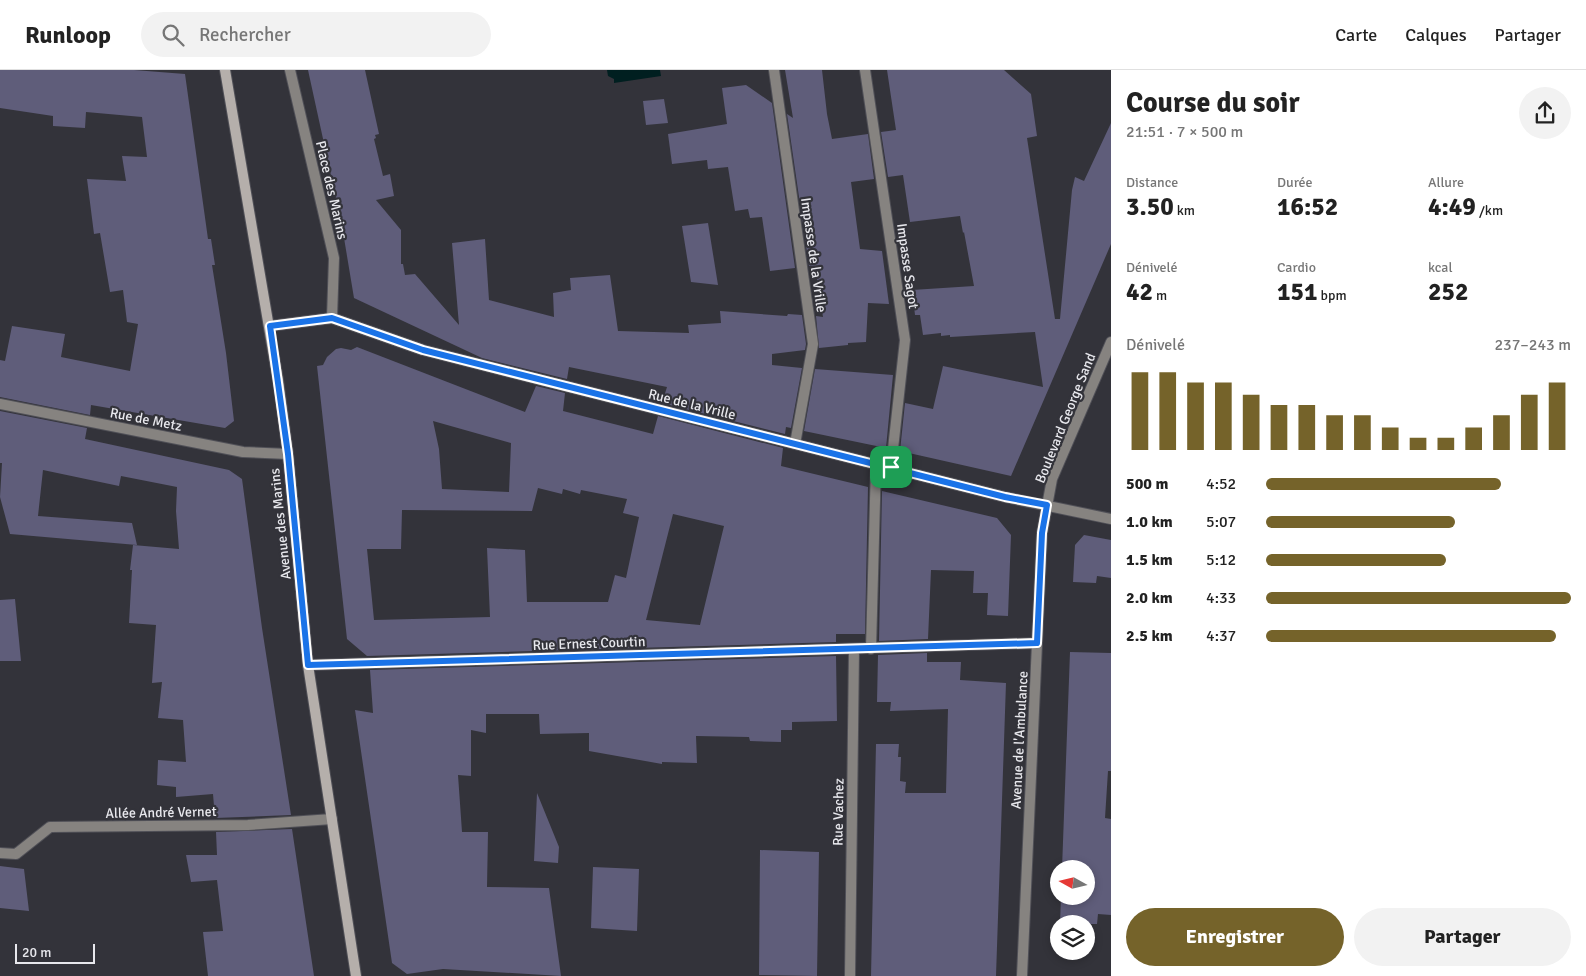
<!DOCTYPE html>
<html lang="fr">
<head>
<meta charset="utf-8">
<style>
	body { margin:0; font-family:Signika,sans-serif; background:#f2f2f2; color:#222; height:100vh; display:flex; flex-direction:column; font-size:19px; white-space:nowrap }
	* { box-sizing:border-box; margin:0 }
	p { font-size:16px; color:#767676 }
	.icon { flex:none; width:28px; height:28px; fill:none; stroke:currentColor; stroke-width:2; stroke-linecap:round; stroke-linejoin:round }
	.map { position:relative; flex:1; overflow:hidden }
	.details { display:flex; flex-direction:column; background:#fff; width:475px }
	.details>* { flex:none }
	.needle { width:32px; rotate:278deg }
	.buttons { position:absolute; left:1050px; top:790px; display:grid; gap:10px }
	.buttons a { display:grid; place-items:center; width:45px; height:45px; border-radius:50%; background:#fff; box-shadow:0 2px 8px #0003; font-size:25px }
	.scale { position:absolute; left:15px; bottom:12px; width:80px; box-sizing:border-box; padding-left:5px; border:2px solid #e8e8ed; border-top:0; font-size:14px; line-height:18px; white-space:nowrap; color:#e8e8ed; -webkit-text-stroke:4px #33333a; paint-order:stroke }
	.pin { position:absolute; display:grid; place-items:center; width:42px; height:42px; color:#fff; margin:-21px; border-radius:10px; box-shadow:0 2px 8px #0006 }
	.round { display:grid; place-items:center; flex:none; width:52px; height:52px; border-radius:26px; background:#f2f2f2 }
	.summary { display:flex; align-items:center; justify-content:space-between; height:85px; padding:0 15px }
	h1 { font-size:28px; font-weight:700; line-height:38px }
	.stats { display:grid; grid-template-columns:repeat(3,1fr); gap:8px; height:85px; padding:5px 15px }
	.stats div { display:grid; align-content:center }
	.stats b { font-size:25px; font-weight:700 }
	.stats small { font-size:14px; font-weight:400 }
	.stats p { font-size:14px }
	.chart { height:140px; padding:10px 15px }
	.chart p { display:flex; justify-content:space-between }
	.chart svg { width:100%; height:90px; margin-top:5px; stroke:#75632a; stroke-width:6 }
	.cta { display:flex; gap:10px; margin-top:auto; padding:10px 15px }
	.cta a { flex:1; height:58px; border-radius:30px; background:#75632a; color:#fff; font-size:20px; font-weight:700; line-height:58px; text-align:center }
	.cta a+a { background:#f2f2f2; color:#222 }
	ul { padding:0 15px; list-style:none; font-size:16px }
	li { display:grid; grid-template-columns:80px 60px 1fr; align-items:center; height:38px }
	li i { height:12px; border-radius:6px; background:#75632a }
	header { display:flex; align-items:center; gap:30px; box-sizing:border-box; height:70px; padding:0 25px; background:#fff; border-bottom:1px solid #e0e0e0 }
	header strong { font-size:24px }
	nav { display:flex; gap:28px; margin-inline-start:auto; font-size:18px }
	.search { width:350px; height:45px; background:#f2f2f2; display:flex; align-items:center; gap:12px; box-sizing:border-box; padding:0 18px; border-radius:28px; color:#767676; font-size:19px }
	main { display:flex; flex:1; min-height:0 }
	.map>svg:first-child { display:block }
	.water { fill:#001f20 }
	.building { fill:#5f5d7a; fill-rule:evenodd }
	.lines { fill:none; stroke-linecap:round; stroke-linejoin:round }
	.lane-casing { stroke:#505057; stroke-width:12 }
	.street-casing { stroke:#505057; stroke-width:12 }
	.secondary-casing { stroke:#505057; stroke-width:12 }
	.lane { stroke:#868380; stroke-width:10 }
	.street { stroke:#868380; stroke-width:10 }
	.secondary { stroke:#b5afab; stroke-width:10 }
	.route-casing { stroke:#fff; stroke-width:10 }
	.route { stroke:#1a73e8; stroke-width:6 }
	.labels { text-anchor:middle; stroke-width:4.5; stroke-linejoin:round; paint-order:stroke }
	.street-label { font-size:14px; fill:#e8e8ed; stroke:#33333a }
</style>
</head>
<body>
<header>
<strong>Runloop</strong>
<div class="search"><svg class="icon" aria-label="search" viewBox="0 0 24 24"><circle cx="10" cy="10" r="6"/><path d="M15 15l6 6"/></svg>Rechercher</div>
<nav><a>Carte</a><a>Calques</a><a>Partager</a></nav>
</header>
<main>
<div class="map">
<svg width="1111" height="906" viewBox="0 0 1111 906">
	<rect width="100%" height="100%" fill="#33333a"/>
	<path class="water" d="M607,0H660L661,6L614,13V9L608,6Z"/>
	<path class="building" d="M0,0H134L185,4L208,169H211L215,195H212L226,283L234,351L225,358L91,335L90,345L0,327V290L5,291L12,256L65,264L61,287L130,301L138,254L127,252L123,220L110,222L100,163L94,164L87,109L126,111L122,86L147,87L142,47L86,42L85,58L53,56V46L0,38Z
		M308,0H365L379,64L375,65L376,68L374,69L383,106L390,104L394,126L376,130L401,160V194H403L405,205L415,204L459,255L452,173L485,169L489,230L554,247L553,223L571,220L570,208L610,205L618,261L689,263L688,255L721,253L720,241L787,246L788,244L802,245L806,274L805,280L772,284V295L802,298L791,358L786,357L785,364L662,333L667,317L569,297L567,309L482,288L354,228L342,156Z
		M785,0H822L827,44L832,69L868,64L874,109L851,112L860,179L882,181L889,234L868,233L866,272L848,273V275L819,278L816,246L823,247L815,196H809L787,44L793,48Z
		M887,0H1004L1031,24L1037,66L1027,68L1055,249H1060L1072,120L1075,107L1084,111L1111,53V174L1011,406L900,381L905,333L933,339L943,296L1043,317L1035,262L950,267V265L941,266V263L923,265L920,245H915L912,220L974,216L964,162L963,163L960,146L910,152L903,105L888,107L881,62L896,60Z
		M746,15L772,33L795,198L770,201L762,147L750,148L748,139L735,141L728,97L708,99L707,90L672,94L668,64L727,54L722,18Z
		M664,29L668,53L646,55L643,31Z
		M708,153L718,215L691,212L682,156Z
		M357,277L525,342L536,316L565,323L563,341L653,364L658,346L783,378L781,396L868,417L865,564H836V572L367,586L347,569L317,296L323,295L327,287L336,279L341,278L351,280ZM433,351L511,373L509,422L442,419L439,379ZM538,418L562,424L563,419L580,424L581,420L627,429L623,443L639,447L626,508L615,505L608,532H527L525,480L487,478L490,547L374,550L367,479H401L402,440L532,441ZM673,444L724,456L700,555L646,550Z
		M815,299L893,305L886,378L804,361Z
		M0,341L87,358L85,369L229,400L242,409L262,558L291,745L215,748L213,724L176,727V717L157,715L158,690L186,692L183,650L158,648L162,612L152,613L156,555L129,553L132,500H130L133,475L179,479L176,441L177,417L121,406L119,416L43,400L38,446L132,453L137,475L10,464L0,427L2,393H0Z
		M882,421L997,448L1011,465L1008,546L987,545L988,523H973L974,501L931,500L928,569L879,571Z
		M1084,465L1111,470V508L1097,506L1096,513L1073,512L1075,475Z
		M15,529L21,591H0V530Z
		M1070,582L1111,583V701H1108L1105,748L1111,749V845L1098,844L1097,854H1060L1061,826H1086V799H1062Z
		M927,583V592H961L960,610L1006,613L996,906H871L876,674H899L898,687H901L900,711L906,712L905,723H946L948,639L890,641L891,632H877L878,585Z
		M836,586L837,651L792,652V660H781V672L750,671L749,667L696,666L697,693L662,692V694L589,681V663L540,664L539,644H486V663L471,660V706L458,705L462,762H488L487,817L549,818L561,906L443,899L407,904L392,893L355,640L373,643L370,600Z
		M537,723L559,777L558,793L534,791Z
		M292,759L314,906H208L203,862L223,861L217,810L191,812L186,785H217L216,762Z
		M760,780L819,782L817,906L759,905Z
		M0,796L24,799L29,841L0,838Z
		M593,797L639,799L637,861L591,858Z"/>
	<g class="lines">
		<g class="lane-casing">
			<path id="lane" d="M871,579L876,394"/>
		</g>
		<g class="street-casing">
			<path id="street" d="M290,0L334,188L332,248
				M774,0L813,274L795,374
				M865,0L905,270L891,397
				M270,256L332,248L423,280L1005,427L1111,449
				M0,334L243,382L288,384
				M308,595L1037,573
				M0,783L16,784L50,757L248,755L332,749
				M850,906L854,579
				M1022,906L1042,463L1052,409L1111,272"/>
		</g>
		<g class="secondary-casing">
			<path id="secondary" d="M225,0L278,310L288,384L308,595L356,906"/>
		</g>
		<use href="#lane" class="lane"/>
		<use href="#street" class="street"/>
		<use href="#secondary" class="secondary"/>
	</g>
	<g class="lines">
		<g class="route-casing">
			<path id="route" d="M332,248L423,280L1005,427L1047,435L1042,463L1037,573L308,595L288,384L270,256Z"/>
		</g>
		<use href="#route" class="route"/>
	</g>
	<g class="labels">
		<g class="street-label">
			<text transform="translate(332 120) rotate(77)" y="5">Place des Marins</text>
			<text transform="translate(814 185) rotate(82)" y="5">Impasse de la Vrille</text>
			<text transform="translate(908 196) rotate(82)" y="5">Impasse Sagot</text>
			<text transform="translate(692 334) rotate(14)" y="5">Rue de la Vrille</text>
			<text transform="translate(1065 348) rotate(-68)" y="5">Boulevard George Sand</text>
			<text transform="translate(146 349) rotate(11)" y="5">Rue de Metz</text>
			<text transform="translate(280 454) rotate(-96)" y="5">Avenue des Marins</text>
			<text transform="translate(589 573) rotate(-2)" y="5">Rue Ernest Courtin</text>
			<text transform="translate(1019 670) rotate(-87)" y="5">Avenue de l'Ambulance</text>
			<text transform="translate(161 742) rotate(-1)" y="5">Allée André Vernet</text>
			<text transform="translate(838 742) rotate(-89)" y="5">Rue Vachez</text>
		</g>
	</g>
</svg>
<div class="buttons">
<a><svg class="needle" viewBox="-14 -14 28 28"><path d="M0-13l5 13h-10z" fill="#e53935"/><path d="M0 13l5-13h-10z" fill="#767676"/></svg></a>
<a><svg class="icon" aria-label="layers" viewBox="0 0 24 24"><path d="M12 4l9 5-9 5-9-5zM3 14l9 5 9-5"/></svg></a>
</div>
<div class="scale">20 m</div>
<div class="pin" style="left:891px;top:397px;background:#1e9e55"><svg class="icon" aria-label="arrive" viewBox="0 0 24 24"><path d="M6 21V4h12l-3 4 3 4H6"/></svg></div>
</div>
<section class="details">
<div class="summary"><div><h1>Course du soir</h1><p>21:51 · 7 × 500 m</p></div><a class="round"><svg class="icon" aria-label="share" viewBox="0 0 24 24"><path d="M12 15V3M7 8l5-5 5 5M5 13v7h14v-7"/></svg></a></div>
<div class="stats">
<div><p>Distance</p><b>3.50<small> km</small></b></div>
<div><p>Durée</p><b>16:52</b></div>
<div><p>Allure</p><b>4:49<small> /km</small></b></div>
</div>
<div class="stats">
<div><p>Dénivelé</p><b>42<small> m</small></b></div>
<div><p>Cardio</p><b>151<small> bpm</small></b></div>
<div><p>kcal</p><b>252</b></div>
</div>
<div class="chart"><p><span>Dénivelé</span>237–243 m</p>
<svg viewBox="0 0 160 44" preserveAspectRatio="none"><path d="M5 44V6M15 44V6M25 44V11M35 44V11M45 44V17M55 44V22M65 44V22M75 44V27M85 44V27M95 44V33M105 44V38M115 44V38M125 44V33M135 44V27M145 44V17M155 44V11"/></svg>
</div>
<ul>
<li><b>500 m</b>4:52<i style="width:77%"></i></li>
<li><b>1.0 km</b>5:07<i style="width:62%"></i></li>
<li><b>1.5 km</b>5:12<i style="width:59%"></i></li>
<li><b>2.0 km</b>4:33<i style="width:100%"></i></li>
<li><b>2.5 km</b>4:37<i style="width:95%"></i></li>
</ul>
<div class="cta"><a>Enregistrer</a><a>Partager</a></div>
</section>
</main>
</body>
</html>
